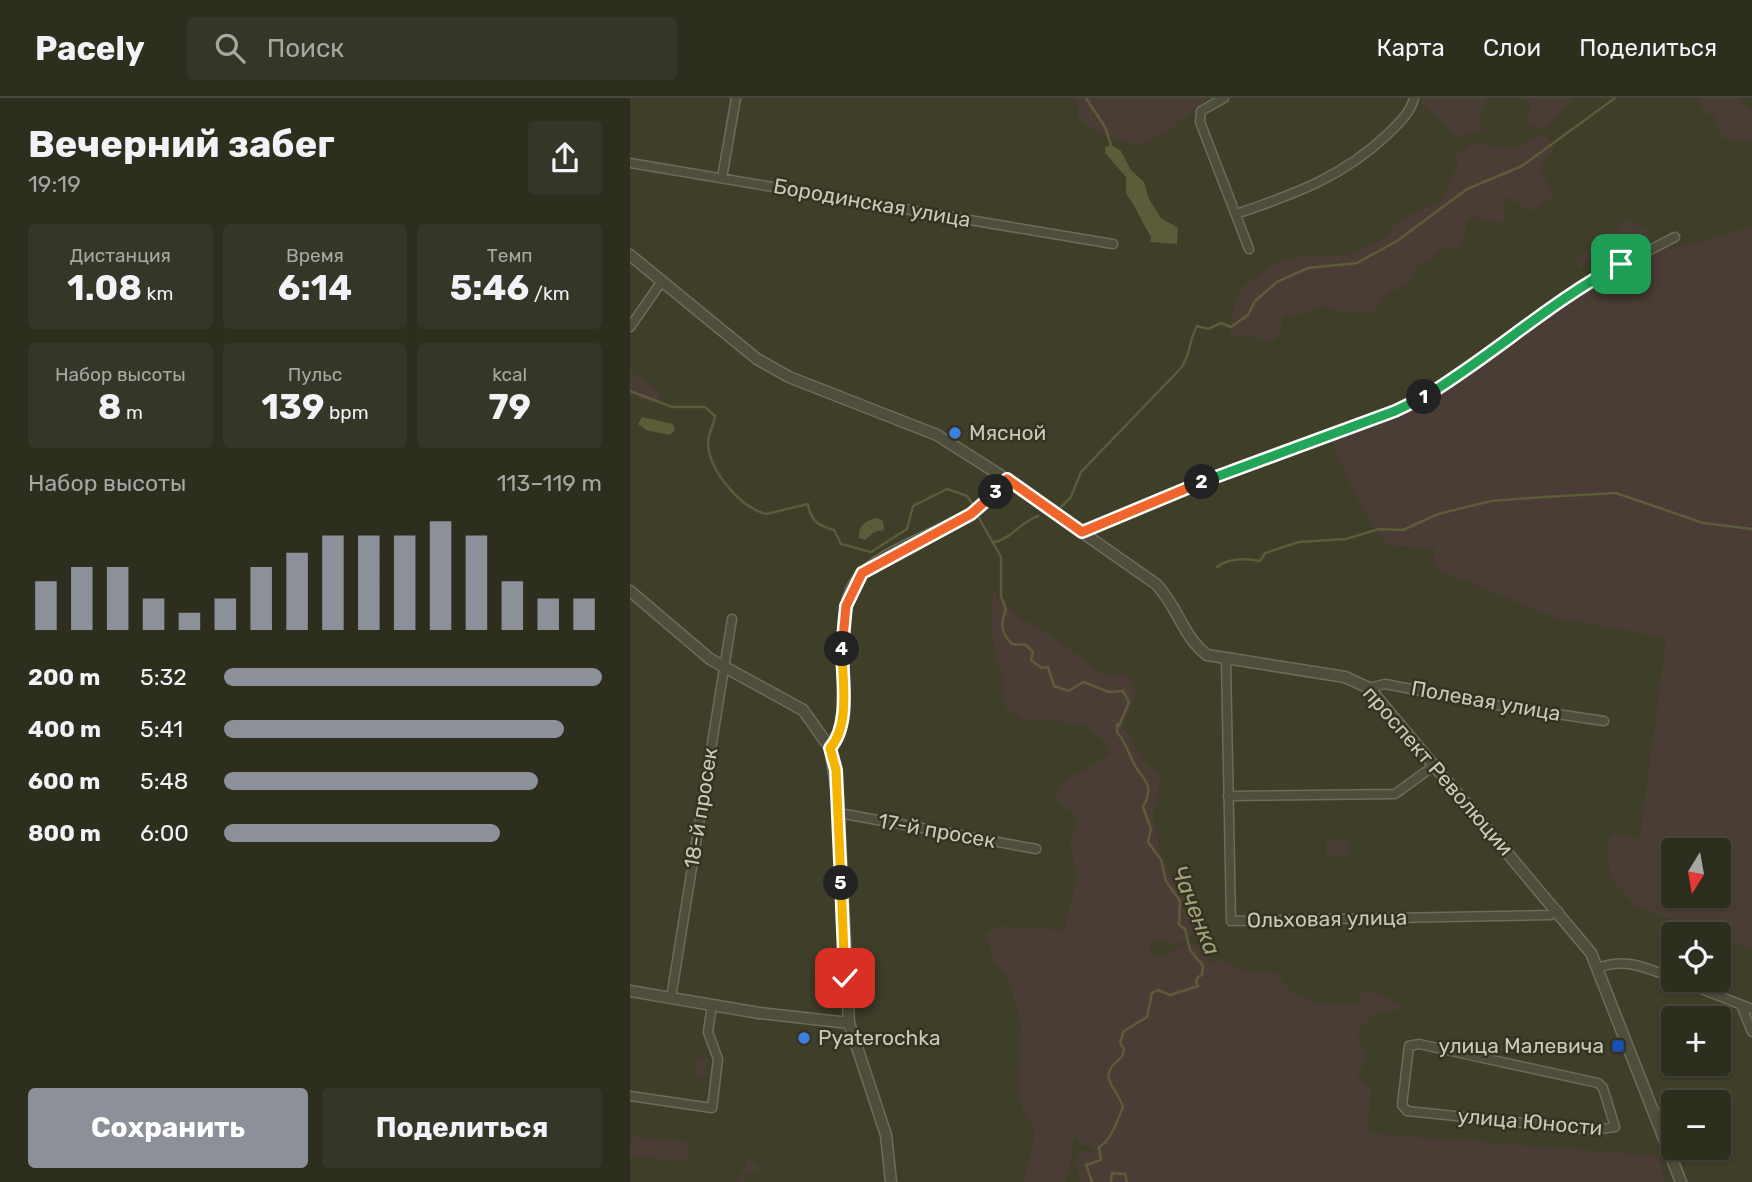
<!DOCTYPE html>
<html lang="ru">
<head>
<meta charset="utf-8">
<style>
	body { margin:0; font-family:Rubik,sans-serif; background:#363628; color:#f1f3f6; height:100vh; display:flex; flex-direction:column; font-size:26px; white-space:nowrap }
	* { box-sizing:border-box; margin:0 }
	p { font-size:23px; color:#a7a8a4 }
	.icon { flex:none; width:38px; height:38px; fill:none; stroke:currentColor; stroke-width:2; stroke-linecap:round; stroke-linejoin:round }
	.map { position:relative; flex:1; overflow:hidden }
	.sheet { display:flex; flex-direction:column; background:#2e2e1f; width:630px }
	.sheet>* { flex:none }
	.needle { width:46px; rotate:191deg }
	.tools { position:absolute; left:1031px; top:740px; display:grid; gap:14px }
	.tools a { display:grid; place-items:center; width:70px; height:70px; border-radius:7px; background:#2e2e1f; box-shadow:0 2px 5px #0004,0 0 0 2px #494a3d; font-size:35px }
	.pin { position:absolute; display:grid; place-items:center; width:60px; height:60px; color:#fff; margin:-30px; border-radius:14px; box-shadow:0 4px 10px #0006 }
	.km { position:absolute; width:35px; height:35px; margin:-18px; border-radius:50%; background:#222; color:#fff; font-size:19px; line-height:35px; text-align:center }
	.round { display:grid; place-items:center; flex:none; width:74px; height:74px; border-radius:7px; background:#363628 }
	.overview { display:flex; align-items:center; justify-content:space-between; height:119px; padding:0 28px }
	h1 { font-size:38px; font-weight:700; line-height:52px }
	.figures { display:grid; grid-template-columns:repeat(3,1fr); gap:10px; height:119px; padding:7px 28px }
	.figures div { display:grid; align-content:center; border-radius:7px; background:#363628; text-align:center }
	.figures b { font-size:35px; font-weight:700 }
	.figures small { font-size:19px; font-weight:400 }
	.figures p { font-size:19px }
	.chart { height:196px; padding:14px 28px }
	.chart p { display:flex; justify-content:space-between }
	.chart svg { width:100%; height:126px; margin-top:7px; stroke:#8c9099; stroke-width:6 }
	.action { display:flex; gap:14px; margin-top:auto; padding:14px 28px }
	.action a { flex:1; height:80px; border-radius:7px; background:#8c9099; color:#fff; font-size:28px; font-weight:700; line-height:80px; text-align:center }
	.action a+a { background:#363628; color:#f1f3f6 }
	ul { padding:0 28px; list-style:none; font-size:23px }
	li { display:grid; grid-template-columns:112px 84px 1fr; align-items:center; height:52px }
	li i { height:18px; border-radius:9px; background:#8c9099 }
	header { display:flex; align-items:center; gap:42px; box-sizing:border-box; height:98px; padding:0 35px; background:#2e2e1f; border-bottom:2px solid #494a3d }
	header strong { font-size:33px }
	nav { display:flex; gap:38px; margin-inline-start:auto; font-size:24px }
	.search { width:490px; height:63px; background:#363628; display:flex; align-items:center; gap:18px; box-sizing:border-box; padding:0 24px; border-radius:7px; color:#a7a8a4; font-size:26px }
	main { display:flex; flex:1; min-height:0 }
	.map>svg:first-child { display:block }
	.green { fill:#4a3d35; fill-rule:evenodd }
	.water { fill:#5c5c3a }
	.lines { fill:none; stroke-linecap:round; stroke-linejoin:round }
	.stream { stroke:#5c5c3a; stroke-width:2.5 }
	.minor-casing { stroke:#6c6c5b; stroke-width:11 }
	.tertiary-casing { stroke:#6c6c5b; stroke-width:13 }
	.minor { stroke:#4f4e3d; stroke-width:8 }
	.tertiary { stroke:#4f4e3d; stroke-width:10 }
	.split-1-casing { stroke:#fff; stroke-width:14 }
	.split-2-casing { stroke:#fff; stroke-width:14 }
	.split-3-casing { stroke:#fff; stroke-width:14 }
	.split-4-casing { stroke:#fff; stroke-width:14 }
	.split-5-casing { stroke:#fff; stroke-width:14 }
	.split-6-casing { stroke:#fff; stroke-width:14 }
	.split-1 { stroke:#22a559; stroke-width:9 }
	.split-2 { stroke:#22a559; stroke-width:9 }
	.split-3 { stroke:#f0652b; stroke-width:9 }
	.split-4 { stroke:#f0652b; stroke-width:9 }
	.split-5 { stroke:#f5b400; stroke-width:9 }
	.split-6 { stroke:#f5b400; stroke-width:9 }
	.shop-dot { fill:#3f7fe0; stroke:#343322; stroke-width:2.5 }
	.transit-dot { fill:#1a4fb4; stroke:#343322; stroke-width:2.5 }
	.labels { text-anchor:middle; stroke-width:5; stroke-linejoin:round; paint-order:stroke }
	.street-label { font-size:21px; fill:#c9c9ba; stroke:#343322 }
	.poi-label { font-size:21px; fill:#c9c9ba; stroke:#343322; text-anchor:start }
	.water-label { font-size:23px; font-style:italic; fill:#a3a277; stroke:#343322 }
</style>
</head>
<body>
<header>
<strong>Pacely</strong>
<div class="search"><svg class="icon" aria-label="search" viewBox="0 0 24 24"><circle cx="10" cy="10" r="6"/><path d="M15 15l6 6"/></svg>Поиск</div>
<nav><a>Карта</a><a>Слои</a><a>Поделиться</a></nav>
</header>
<main>
<section class="sheet">
<div class="overview"><div><h1>Вечерний забег</h1><p>19:19</p></div><a class="round"><svg class="icon" aria-label="share" viewBox="0 0 24 24"><path d="M12 15V3M7 8l5-5 5 5M5 13v7h14v-7"/></svg></a></div>
<div class="figures">
<div><p>Дистанция</p><b>1.08<small> km</small></b></div>
<div><p>Время</p><b>6:14</b></div>
<div><p>Темп</p><b>5:46<small> /km</small></b></div>
</div>
<div class="figures">
<div><p>Набор высоты</p><b>8<small> m</small></b></div>
<div><p>Пульс</p><b>139<small> bpm</small></b></div>
<div><p>kcal</p><b>79</b></div>
</div>
<div class="chart"><p><span>Набор высоты</span>113–119 m</p>
<svg viewBox="0 0 160 44" preserveAspectRatio="none"><path d="M5 44V27M15 44V22M25 44V22M35 44V33M45 44V38M55 44V33M65 44V22M75 44V17M85 44V11M95 44V11M105 44V11M115 44V6M125 44V11M135 44V27M145 44V33M155 44V33"/></svg>
</div>
<ul>
<li><b>200 m</b>5:32<i style="width:100%"></i></li>
<li><b>400 m</b>5:41<i style="width:90%"></i></li>
<li><b>600 m</b>5:48<i style="width:83%"></i></li>
<li><b>800 m</b>6:00<i style="width:73%"></i></li>
</ul>
<div class="action"><a>Сохранить</a><a>Поделиться</a></div>
</section>
<div class="map">
<svg width="1122" height="1084" viewBox="0 0 1122 1084">
	<rect width="100%" height="100%" fill="#3e3e29"/>
	<path class="green" d="M441,0H578L536,35L508,47L471,36L447,20L448,4Z
		M791,0H858L850,17L852,32L827,40L813,23L791,5Z
		M886,0H943L915,31L902,29L895,22L901,7L895,1Z
		M1067,0H1109L1122,13V44L1091,40L1084,18L1075,15Z
		M909,37L917,38L924,51L910,70L925,98L911,105L907,111L899,113L881,100L874,102V125L859,124L845,118L837,122L833,144L829,150L812,151L801,162L787,167L777,187L757,196L743,214H711L692,207L678,214L653,219L651,234C636,253 635,241 622,238C616,237 610,239 604,239L599,234L601,218L612,189L642,167L673,157H719L755,140L763,128L789,112L810,105L828,65L825,58L843,45L883,51Z
		M1000,121L1018,133L1021,147L972,173H965V169L978,160L973,152L950,170L944,162Z
		M1122,129V851L1004,807L980,779L977,743L984,736L1005,741L1010,738L1036,540L926,520L805,471L804,450L756,447L728,403L701,344L803,305L808,296L955,192L1031,150L1055,148ZM1043,752H1088V798H1043Z
		M0,272L29,294V304H16L0,296Z
		M363,492L390,520L417,535L473,576L498,577L506,594L493,629L516,666L529,676C531,692 524,704 524,720C525,743 536,768 546,789C577,800 575,849 539,846L534,839L521,847L520,854L525,860L560,845L567,847L580,865L592,862L617,874L647,875C669,910 691,904 729,907V894L745,893L775,910L745,917L728,931C729,949 743,961 727,977L741,989L738,1035L1029,1058L1035,1084H451L446,1066L447,1057L455,1052L463,1055L464,1050L452,1047L445,1037C441,1054 442,1068 435,1084H394L404,1038L403,1029L393,1013L389,996L391,924L377,876L363,863L356,836L370,828L434,832L447,778L439,743L446,733L447,719L425,701C432,674 460,674 479,655L475,644L458,629L421,621H394L374,608L373,574L367,567L361,525Z
		M696,742H717V758H696Z
		M67,960L77,961L74,981L64,980Z
		M2,1038L59,1045L57,1064L0,1058Z
		M118,1061L131,1070L115,1078V1084H107Z"/>
	<path class="water" d="M481,47L491,53L501,72L514,84L519,101L531,120L548,130L547,146L520,144L521,139C512,125 507,109 496,96V79L475,55V49Z
		M12,319L43,326L45,332L40,337L16,332L8,326Z
		M247,420L253,423L254,432L244,434L235,442L229,440C228,427 236,422 247,420Z"/>
	<g class="lines">
		<path class="stream" d="M456,0L475,29L481,47
			M0,293L42,309H75L85,318C84,327 78,336 78,345C79,373 110,409 136,416L178,406C181,423 188,428 204,432L211,446L241,454L277,431L283,408L317,391L337,398L344,408
			M431,409L441,399L451,374L551,270C561,256 559,242 567,228L578,231L591,225L601,229L618,217L625,203L647,184L678,170L727,165L767,143L837,91L892,68L985,0
			M346,415L371,459V498L376,512C370,526 371,535 382,546L396,547L403,554L401,562L412,570L418,569L424,588L439,593L453,584L479,594L493,593L499,604L489,628L487,626V634C495,643 498,653 503,664C513,684 526,684 513,709L521,731L518,744L531,762L536,783L550,803L549,827L555,831L560,852L573,868L572,877L568,879L566,884L568,888L540,897L528,892L522,895L517,919L494,933L490,945L494,951L492,959C464,980 487,988 493,1009C487,1023 481,1043 469,1049L471,1062L456,1067L462,1084
			M365,444C384,439 390,424 408,418
			M587,469C598,460 617,460 630,463L635,455L669,444L716,441L749,431L773,432L808,416L861,403L914,399L986,395L1073,425L1122,431
			M481,1084L482,1075L495,1076L497,1084"/>
		<g class="minor-casing">
			<path id="minor" d="M594,0L571,13L570,24L619,151
				M0,65L483,146
				M92,80L106,0
				M606,116C665,96 713,79 759,35C769,25 781,14 784,0
				M0,229L32,183
				M452,434L616,366L786,304L856,259L952,187L1045,139
				M596,562L601,823L920,817L928,813
				M739,590L755,586L859,606L974,623
				M598,698L765,696L805,667
				M209,715L406,751
				M968,870C996,859 1016,870 1043,880
				M1048,882L1122,911
				M41,900L102,521
				M1111,907L1122,934
				M789,946L968,985L973,990L985,1029L963,1032L777,1013L772,1007L779,948Z
				M0,998L82,1010L88,961L78,934L82,907"/>
		</g>
		<g class="tertiary-casing">
			<path id="tertiary" d="M0,157L127,261L159,279L307,337L370,377L526,486C547,507 553,539 577,557L715,579L739,590L961,855L1051,1084
				M0,493L80,561L173,612L200,650L208,700L219,925L256,1037L261,1084
				M200,650C226,622 203,535 221,492C237,455 309,437 342,415C356,406 366,394 377,381
				M0,893L129,915L219,925"/>
		</g>
		<use href="#minor" class="minor"/>
		<use href="#tertiary" class="tertiary"/>
	</g>
	<g class="lines">
		<g class="split-1-casing">
			<path id="split-1" d="M794,299C862,258 921,203 991,166"/>
		</g>
		<g class="split-2-casing">
			<path id="split-2" d="M572,384L765,313L794,299"/>
		</g>
		<g class="split-3-casing">
			<path id="split-3" d="M366,394L377,381L452,434L572,384"/>
		</g>
		<g class="split-4-casing">
			<path id="split-4" d="M212,551L216,508L232,475L341,416L366,394"/>
		</g>
		<g class="split-5-casing">
			<path id="split-5" d="M211,785L206,672L200,650C221,627 212,580 212,551"/>
		</g>
		<g class="split-6-casing">
			<path id="split-6" d="M211,785L215,880"/>
		</g>
		<use href="#split-1" class="split-1"/>
		<use href="#split-2" class="split-2"/>
		<use href="#split-3" class="split-3"/>
		<use href="#split-4" class="split-4"/>
		<use href="#split-5" class="split-5"/>
		<use href="#split-6" class="split-6"/>
	</g>
	<g class="shop-dot">
		<circle cx="325" cy="335" r="7"/>
		<circle cx="174" cy="940" r="7"/>
	</g>
	<rect class="transit-dot" x="981" y="941" width="14" height="14" rx="3.5"/>
	<g class="labels">
		<g class="street-label">
			<text transform="translate(242 105) rotate(10)" y="7">Бородинская улица</text>
			<text transform="translate(856 603) rotate(10)" y="7">Полевая улица</text>
			<text transform="translate(808 673) rotate(49)" y="7">проспект Революции</text>
			<text transform="translate(71 710) rotate(-81)" y="7">18-й просек</text>
			<text transform="translate(307 733) rotate(10)" y="7">17-й просек</text>
			<text transform="translate(697 821) rotate(-1)" y="7">Ольховая улица</text>
			<text transform="translate(900 1024) rotate(5)" y="7">улица Юности</text>
		</g>
		<g class="poi-label">
			<text x="339" y="342">Мясной</text>
			<text x="188" y="947">Pyaterochka</text>
			<text x="974" y="955" text-anchor="end">улица Малевича</text>
		</g>
		<g class="water-label">
			<text transform="translate(566 812) rotate(68)" y="8">Чаченка</text>
		</g>
	</g>
</svg>
<div class="tools">
<a><svg class="needle" viewBox="-14 -14 28 28"><path d="M0-13l5 13h-10z" fill="#e53935"/><path d="M0 13l5-13h-10z" fill="#a7a8a4"/></svg></a>
<a><svg class="icon" aria-label="locate" viewBox="0 0 24 24"><circle cx="12" cy="12" r="6"/><path d="M12 2v4M12 18v4M2 12h4M18 12h4"/></svg></a>
<a>+</a>
<a>−</a>
</div>
<div class="pin" style="left:991px;top:166px;background:#1e9e55"><svg class="icon" aria-label="arrive" viewBox="0 0 24 24"><path d="M6 21V4h12l-3 4 3 4H6"/></svg></div>
<div class="pin" style="left:215px;top:880px;background:#d93025"><svg class="icon" aria-label="check" viewBox="0 0 24 24"><path d="M5 12l5 5 9-10"/></svg></div>
<b class="km" style="left:794px;top:299px">1</b>
<b class="km" style="left:572px;top:384px">2</b>
<b class="km" style="left:366px;top:394px">3</b>
<b class="km" style="left:212px;top:551px">4</b>
<b class="km" style="left:211px;top:785px">5</b>
</div>
</main>
</body>
</html>
